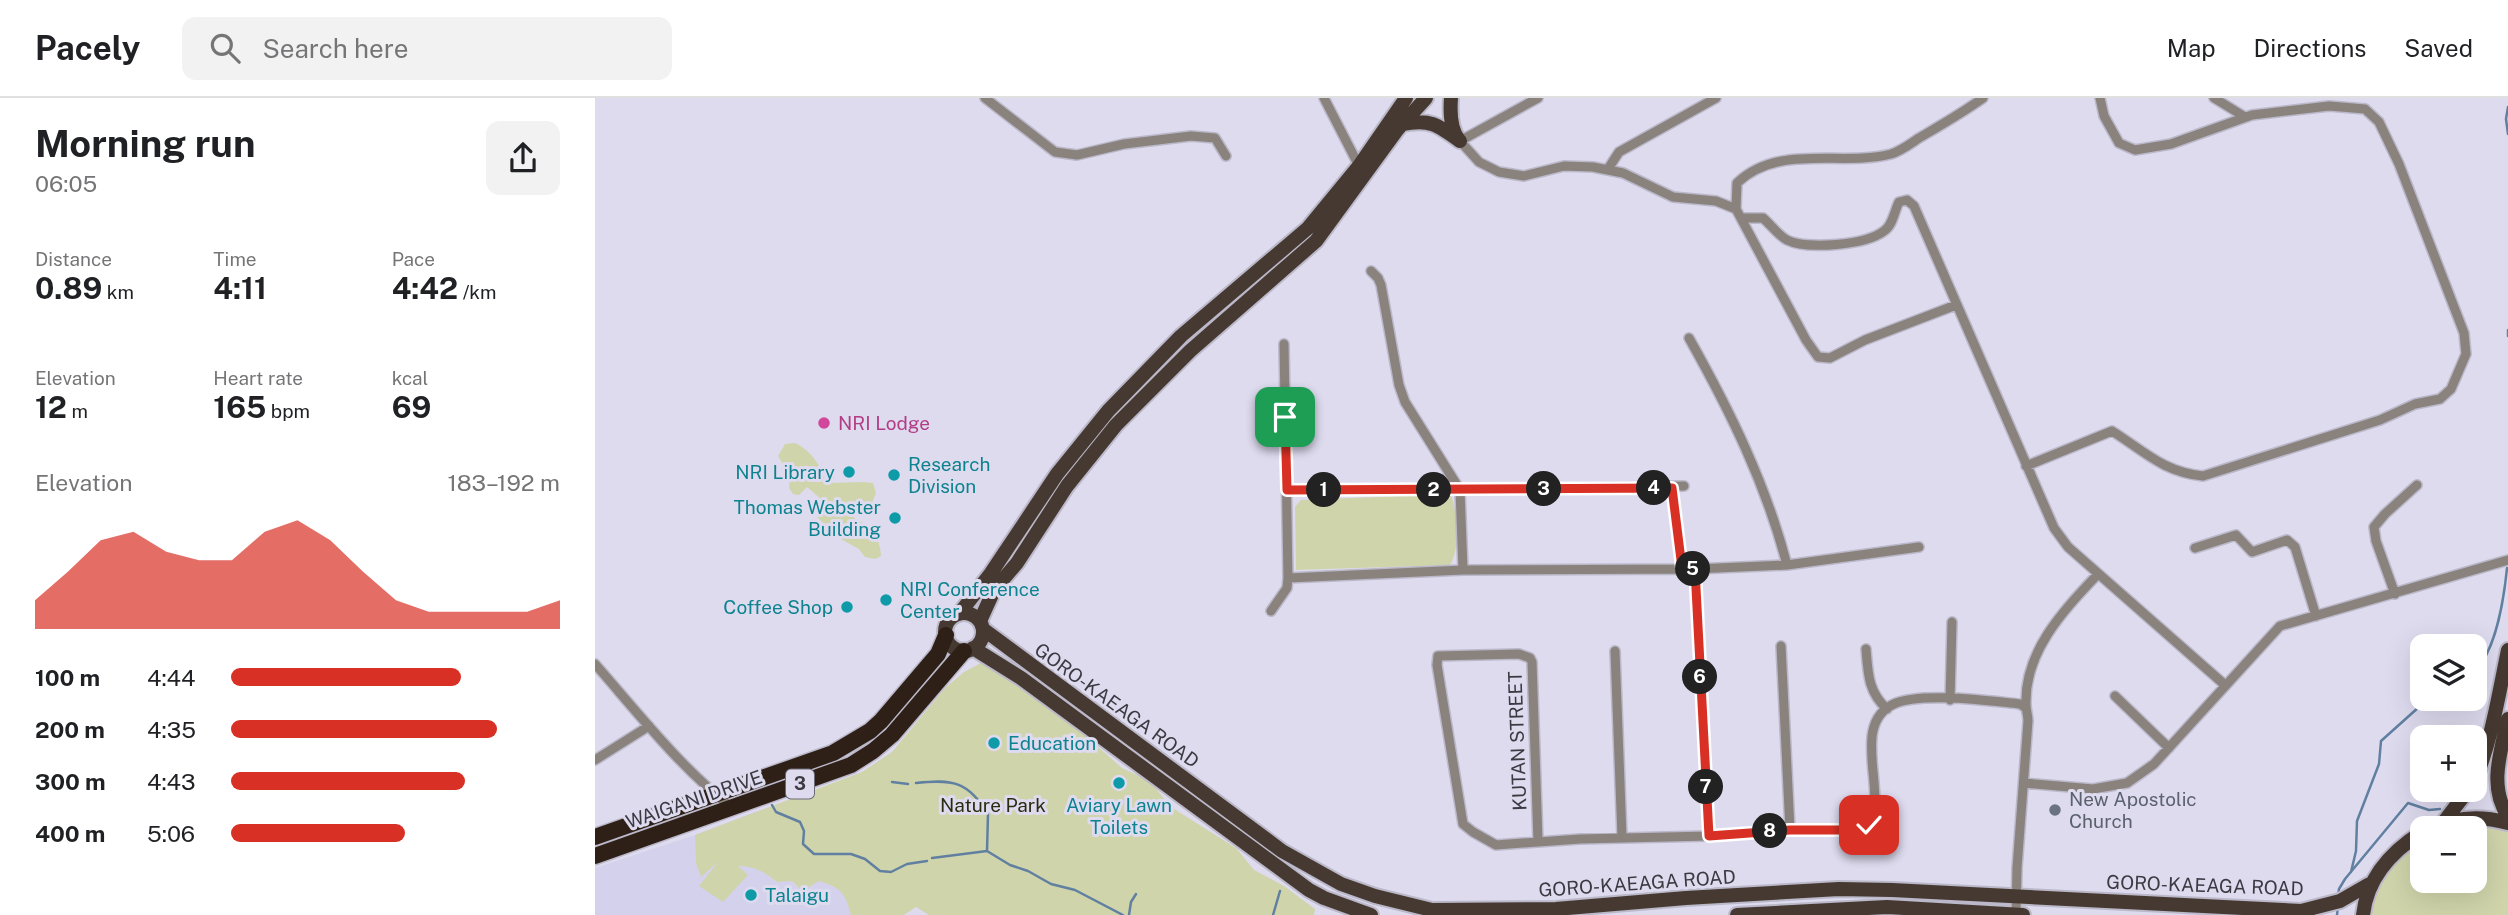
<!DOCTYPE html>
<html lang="en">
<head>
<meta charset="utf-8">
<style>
	body { margin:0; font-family:"Public Sans",sans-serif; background:#f2f2f2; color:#202124; height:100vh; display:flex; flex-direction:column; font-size:26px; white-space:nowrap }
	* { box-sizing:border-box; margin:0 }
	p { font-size:23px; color:#757577 }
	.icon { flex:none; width:38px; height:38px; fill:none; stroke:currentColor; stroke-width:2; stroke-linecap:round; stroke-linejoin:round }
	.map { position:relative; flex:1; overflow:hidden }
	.sheet { display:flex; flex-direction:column; background:#fff; width:595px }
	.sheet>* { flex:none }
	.buttons { position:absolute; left:1815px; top:536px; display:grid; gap:14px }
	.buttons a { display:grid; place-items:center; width:77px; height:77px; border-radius:14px; background:#fff; box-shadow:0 7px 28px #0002; font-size:35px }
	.pin { position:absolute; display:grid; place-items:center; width:60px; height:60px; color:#fff; margin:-30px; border-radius:14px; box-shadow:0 4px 10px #0006 }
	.km { position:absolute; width:35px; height:35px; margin:-18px; border-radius:50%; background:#222; color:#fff; font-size:19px; line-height:35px; text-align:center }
	.round { display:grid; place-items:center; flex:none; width:74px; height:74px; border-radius:14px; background:#f2f2f2 }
	.summary { display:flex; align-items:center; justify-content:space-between; height:119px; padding:0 35px }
	h1 { font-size:38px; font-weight:700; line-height:52px }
	.stats { display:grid; grid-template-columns:repeat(3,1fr); gap:10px; height:119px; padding:7px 35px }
	.stats div { display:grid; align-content:center }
	.stats b { font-size:30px; font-weight:700 }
	.stats small { font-size:19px; font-weight:400 }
	.stats p { font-size:19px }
	.chart { height:196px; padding:14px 35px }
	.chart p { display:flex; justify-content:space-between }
	.chart svg { width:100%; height:126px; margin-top:7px; fill:#d93025; opacity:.7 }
	ul { padding:0 35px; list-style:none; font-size:23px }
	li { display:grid; grid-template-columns:112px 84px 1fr; align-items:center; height:52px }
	li i { height:18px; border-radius:9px; background:#d93025 }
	header { display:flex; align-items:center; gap:42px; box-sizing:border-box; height:98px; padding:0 35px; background:#fff; border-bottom:2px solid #e0e0e0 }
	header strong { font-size:33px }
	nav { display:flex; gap:38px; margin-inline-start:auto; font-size:24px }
	.search { width:490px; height:63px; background:#f2f2f2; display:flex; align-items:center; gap:18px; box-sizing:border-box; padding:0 24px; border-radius:14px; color:#757577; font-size:26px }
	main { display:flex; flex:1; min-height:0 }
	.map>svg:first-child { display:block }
	.built { fill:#d4d1ec }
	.green { fill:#d0d4ab }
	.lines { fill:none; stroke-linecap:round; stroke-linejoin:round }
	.stream { stroke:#6180a1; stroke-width:2.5 }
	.street-casing { stroke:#bab8c9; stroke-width:12 }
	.primary-casing { stroke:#bab8c9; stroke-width:18 }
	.highway-casing { stroke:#bab8c9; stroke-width:19 }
	.street { stroke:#8a827d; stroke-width:9 }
	.primary { stroke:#463931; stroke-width:14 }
	.highway { stroke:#2e2017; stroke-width:16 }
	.route-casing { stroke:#fff; stroke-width:14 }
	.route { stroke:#d93025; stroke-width:9 }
	.hotel-dot { fill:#d1479c; stroke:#dedbef; stroke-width:2.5 }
	.culture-dot { fill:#0f9aa8; stroke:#dedbef; stroke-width:2.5 }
	.worship-dot { fill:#6b7280; stroke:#dedbef; stroke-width:2.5 }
	.labels { text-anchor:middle; stroke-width:6; stroke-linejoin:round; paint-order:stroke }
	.shield { fill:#dedbef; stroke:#6c6a76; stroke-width:2 }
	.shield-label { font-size:18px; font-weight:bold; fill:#3b3a42 }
	.hotel-label { font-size:19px; fill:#b23c85; stroke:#dedbef; text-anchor:start }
	.culture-label { font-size:19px; fill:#0d838f; stroke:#dedbef; text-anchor:start }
	.street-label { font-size:19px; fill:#3b3a42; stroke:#dedbef }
	.worship-label { font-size:19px; fill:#5b616d; stroke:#dedbef; text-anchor:start }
	.park-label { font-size:19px; fill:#2a2c10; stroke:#dedbef }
</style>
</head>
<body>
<header>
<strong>Pacely</strong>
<div class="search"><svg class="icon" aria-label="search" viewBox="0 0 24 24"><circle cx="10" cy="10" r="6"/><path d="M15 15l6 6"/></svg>Search here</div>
<nav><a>Map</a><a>Directions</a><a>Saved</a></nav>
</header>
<main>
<section class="sheet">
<div class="summary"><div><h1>Morning run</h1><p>06:05</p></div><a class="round"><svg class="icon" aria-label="share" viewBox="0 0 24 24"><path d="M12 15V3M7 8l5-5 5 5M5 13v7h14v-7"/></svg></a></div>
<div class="stats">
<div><p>Distance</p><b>0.89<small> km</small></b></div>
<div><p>Time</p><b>4:11</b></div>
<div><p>Pace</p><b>4:42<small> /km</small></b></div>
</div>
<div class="stats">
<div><p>Elevation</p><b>12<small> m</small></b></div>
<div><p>Heart rate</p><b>165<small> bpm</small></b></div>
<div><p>kcal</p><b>69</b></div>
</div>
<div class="chart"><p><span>Elevation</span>183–192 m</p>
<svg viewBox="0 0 160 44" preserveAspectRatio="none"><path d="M0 44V34L10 24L20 13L30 10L40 17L50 20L60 20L70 10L80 6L90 13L100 24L110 34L120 38L130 38L140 38L150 38L160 34V44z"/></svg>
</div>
<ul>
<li><b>100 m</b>4:44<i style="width:70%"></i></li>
<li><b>200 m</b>4:35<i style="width:81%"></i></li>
<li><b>300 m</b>4:43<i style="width:71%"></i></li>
<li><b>400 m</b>5:06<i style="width:53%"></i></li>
</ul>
</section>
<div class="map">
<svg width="1913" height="817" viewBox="0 0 1913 817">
	<rect width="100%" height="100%" fill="#dedbef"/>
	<path class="built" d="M162,713L178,765L206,792L224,782L244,790L252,801L256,817H0V770L100,737Z"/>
	<path class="green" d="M200,345C217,353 226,368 231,385L268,384L278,385L281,395L275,410L263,407L258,412L259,420C276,428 285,439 286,458L280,461L270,459L264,451L244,440L222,419L227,402L212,389L204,397L198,396L194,390L195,378L183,358L190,346Z
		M856,396C862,416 866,449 855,467L701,472L700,409L706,402Z
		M388,564L475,624L527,670L555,683L576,709L641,750L659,772L689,788L720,811L719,817H334L321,809L309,817H256C250,794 246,790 224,783L207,793L197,783L182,784C170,774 159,768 143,768L153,777L128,804L104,788L123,764L106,779L101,765L100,737L267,674L297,654L350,590L369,574Z
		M1892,727L1913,733V817H1775C1782,787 1798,757 1827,742V782H1880V730H1856Z"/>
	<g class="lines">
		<path class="stream" d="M1913,9L1911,21L1913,36
			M1913,232V238
			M1880,573C1901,552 1909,500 1912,470
			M297,684L313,686
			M321,685C357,681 373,683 393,716L392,753
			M177,707L181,714L205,724L209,733L208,746L219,756H256L270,761L285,773L296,774L312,766L332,763
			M337,760L392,753L415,767L433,773L456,786L480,792L528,817
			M1756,774L1761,753L1762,723L1784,666L1786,643L1834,600
			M1743,798L1744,791L1750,781L1813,705L1834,712L1845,711
			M534,817L536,804L541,796
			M678,817L685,793
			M1742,817L1743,808"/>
		<g class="street-casing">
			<path id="street" d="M390,0L460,54L482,57L529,46L596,38L620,40L631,58
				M729,0L764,68
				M943,0L865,43L884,64L904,74L929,78L969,68L998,69L1028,75L1078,99L1121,103L1141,111L1211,242L1223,259L1235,260L1270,242L1361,207
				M1619,0L1650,19
				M1013,71L1024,54L1121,0
				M1141,111L1142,85C1184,45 1246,69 1296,56C1306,53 1315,46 1324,40C1346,27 1367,15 1388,0
				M1147,120H1168C1176,127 1184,138 1192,142C1212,152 1271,147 1289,133C1298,127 1299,114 1304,104L1312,102L1319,108L1459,430L1473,449L1630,587
				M776,173L783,180L786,187L804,287L810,304L865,392L868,472
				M1094,240C1135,313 1171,386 1192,467
				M1431,368L1517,333C1549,353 1568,374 1608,378L1785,322L1820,306L1845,301L1856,291L1871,256L1869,235L1804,66L1784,24L1770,11L1734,8L1657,17L1576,46L1540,52L1524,45L1509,18L1505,0
				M1077,390L1087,470
				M692,392H865L1089,388
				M1600,450L1641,437L1657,454L1692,442L1700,449L1721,518
				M1100,471L1114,738
				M693,480L868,472L1100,471L1192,467L1324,449
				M1800,496L1781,443L1779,429L1790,416L1822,387
				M676,513L692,490L693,480L689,246
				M1186,548L1195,732
				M1271,551C1273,575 1273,594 1292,611
				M1020,553L1027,739
				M0,566C43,615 85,669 136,709
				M1520,598L1574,650
				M1355,602L1357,524
				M0,662L54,628
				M1429,685L1498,691L1532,685L1559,666L1685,528L1913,462
				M943,743L937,564L935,560L924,556L843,558L842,567L868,726L878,734L901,747L985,741L1114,738L1195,732L1268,731C1301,708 1249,626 1301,605C1329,594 1394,603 1425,606L1431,610
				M1421,817L1422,770L1433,623C1433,617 1431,612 1431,607C1429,553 1469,512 1503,476"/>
		</g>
		<g class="primary-casing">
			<path id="primary" d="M856,0C855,13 855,31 864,42
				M807,26C835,21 842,26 865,43
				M350 534a19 19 0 1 1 38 0a19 19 0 1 1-38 0Z
				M364,516L396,475L462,376L513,313L586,238L713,130L764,68L811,0
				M385,523L399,492L422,465L472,388L521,327L595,253L721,143L802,32L831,0
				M388,531L687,753L746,786L780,798L837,812L961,811L1091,800L1244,791L1297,792L1706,813L1745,803L1778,784
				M378,550L426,580L714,792L729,800L776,817
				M1913,621C1906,653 1893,688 1913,718
				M1880,682C1897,641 1904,595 1913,552
				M1848,725L1874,691
				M1837,730C1861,719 1888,718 1913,725
				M1142,817L1292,809L1428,817
				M1768,817C1772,780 1797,753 1827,734"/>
		</g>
		<g class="highway-casing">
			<path id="highway" d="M0,739L238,655L275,633L286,623L343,556L351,537
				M0,758L256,667L278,653L297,637L369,553"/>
		</g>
		<use href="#street" class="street"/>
		<use href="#primary" class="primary"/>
		<use href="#highway" class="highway"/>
	</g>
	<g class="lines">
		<g class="route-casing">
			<path id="route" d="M690,319L692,392L1077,390L1087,470L1100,471L1114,738L1195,732H1261L1274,727"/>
		</g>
		<use href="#route" class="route"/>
	</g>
	<circle class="hotel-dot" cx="229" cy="325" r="7"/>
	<g class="culture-dot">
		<circle cx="254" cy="374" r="7"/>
		<circle cx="299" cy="377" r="7"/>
		<circle cx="300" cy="420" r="7"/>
		<circle cx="291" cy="502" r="7"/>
		<circle cx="252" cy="509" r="7"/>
		<circle cx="399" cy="645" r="7"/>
		<circle cx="524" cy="685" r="7"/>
		<circle cx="156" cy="797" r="7"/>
	</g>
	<circle class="worship-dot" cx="1460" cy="712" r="7"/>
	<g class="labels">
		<rect class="shield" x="191" y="671.5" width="28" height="29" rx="5"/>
		<g class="shield-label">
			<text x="205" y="692">3</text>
		</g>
		<g class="hotel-label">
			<text x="243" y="332">NRI Lodge</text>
		</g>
		<g class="culture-label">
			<text x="313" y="373">Research<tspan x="313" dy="22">Division</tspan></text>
			<text x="240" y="381" text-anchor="end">NRI Library</text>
			<text x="286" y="416" text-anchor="end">Thomas Webster<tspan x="286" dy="22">Building</tspan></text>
			<text x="305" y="498">NRI Conference<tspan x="305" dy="22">Center</tspan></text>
			<text x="238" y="516" text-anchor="end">Coffee Shop</text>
			<text x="413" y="652">Education</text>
			<text x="524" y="714" text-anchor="middle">Aviary Lawn<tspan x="524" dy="22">Toilets</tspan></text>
			<text x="170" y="804">Talaigu</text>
		</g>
		<g class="street-label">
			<text transform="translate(522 607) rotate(36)" y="7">GORO-KAEAGA ROAD</text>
			<text transform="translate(922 643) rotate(-92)" y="7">KUTAN STREET</text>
			<text transform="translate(99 701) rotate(-19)" y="7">WAIGANI DRIVE</text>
			<text transform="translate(1042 785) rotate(-4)" y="7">GORO-KAEAGA ROAD</text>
			<text transform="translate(1610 787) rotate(2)" y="7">GORO-KAEAGA ROAD</text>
		</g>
		<g class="worship-label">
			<text x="1474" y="708">New Apostolic<tspan x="1474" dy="22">Church</tspan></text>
		</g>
		<g class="park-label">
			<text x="398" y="714">Nature Park</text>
		</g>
	</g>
</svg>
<div class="buttons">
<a><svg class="icon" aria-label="layers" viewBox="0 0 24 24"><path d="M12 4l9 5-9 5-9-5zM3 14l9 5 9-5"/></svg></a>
<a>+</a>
<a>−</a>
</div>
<div class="pin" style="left:690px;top:319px;background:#1e9e55"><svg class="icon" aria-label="arrive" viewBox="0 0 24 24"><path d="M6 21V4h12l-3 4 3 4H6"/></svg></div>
<div class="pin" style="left:1274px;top:727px;background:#d93025"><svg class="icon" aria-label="check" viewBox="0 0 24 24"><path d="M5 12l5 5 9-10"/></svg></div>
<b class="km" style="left:729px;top:392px">1</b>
<b class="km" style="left:839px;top:392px">2</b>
<b class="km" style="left:949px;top:391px">3</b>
<b class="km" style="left:1059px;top:390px">4</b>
<b class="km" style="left:1098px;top:471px">5</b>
<b class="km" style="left:1105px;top:579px">6</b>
<b class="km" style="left:1111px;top:689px">7</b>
<b class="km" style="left:1175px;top:733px">8</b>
</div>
</main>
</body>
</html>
